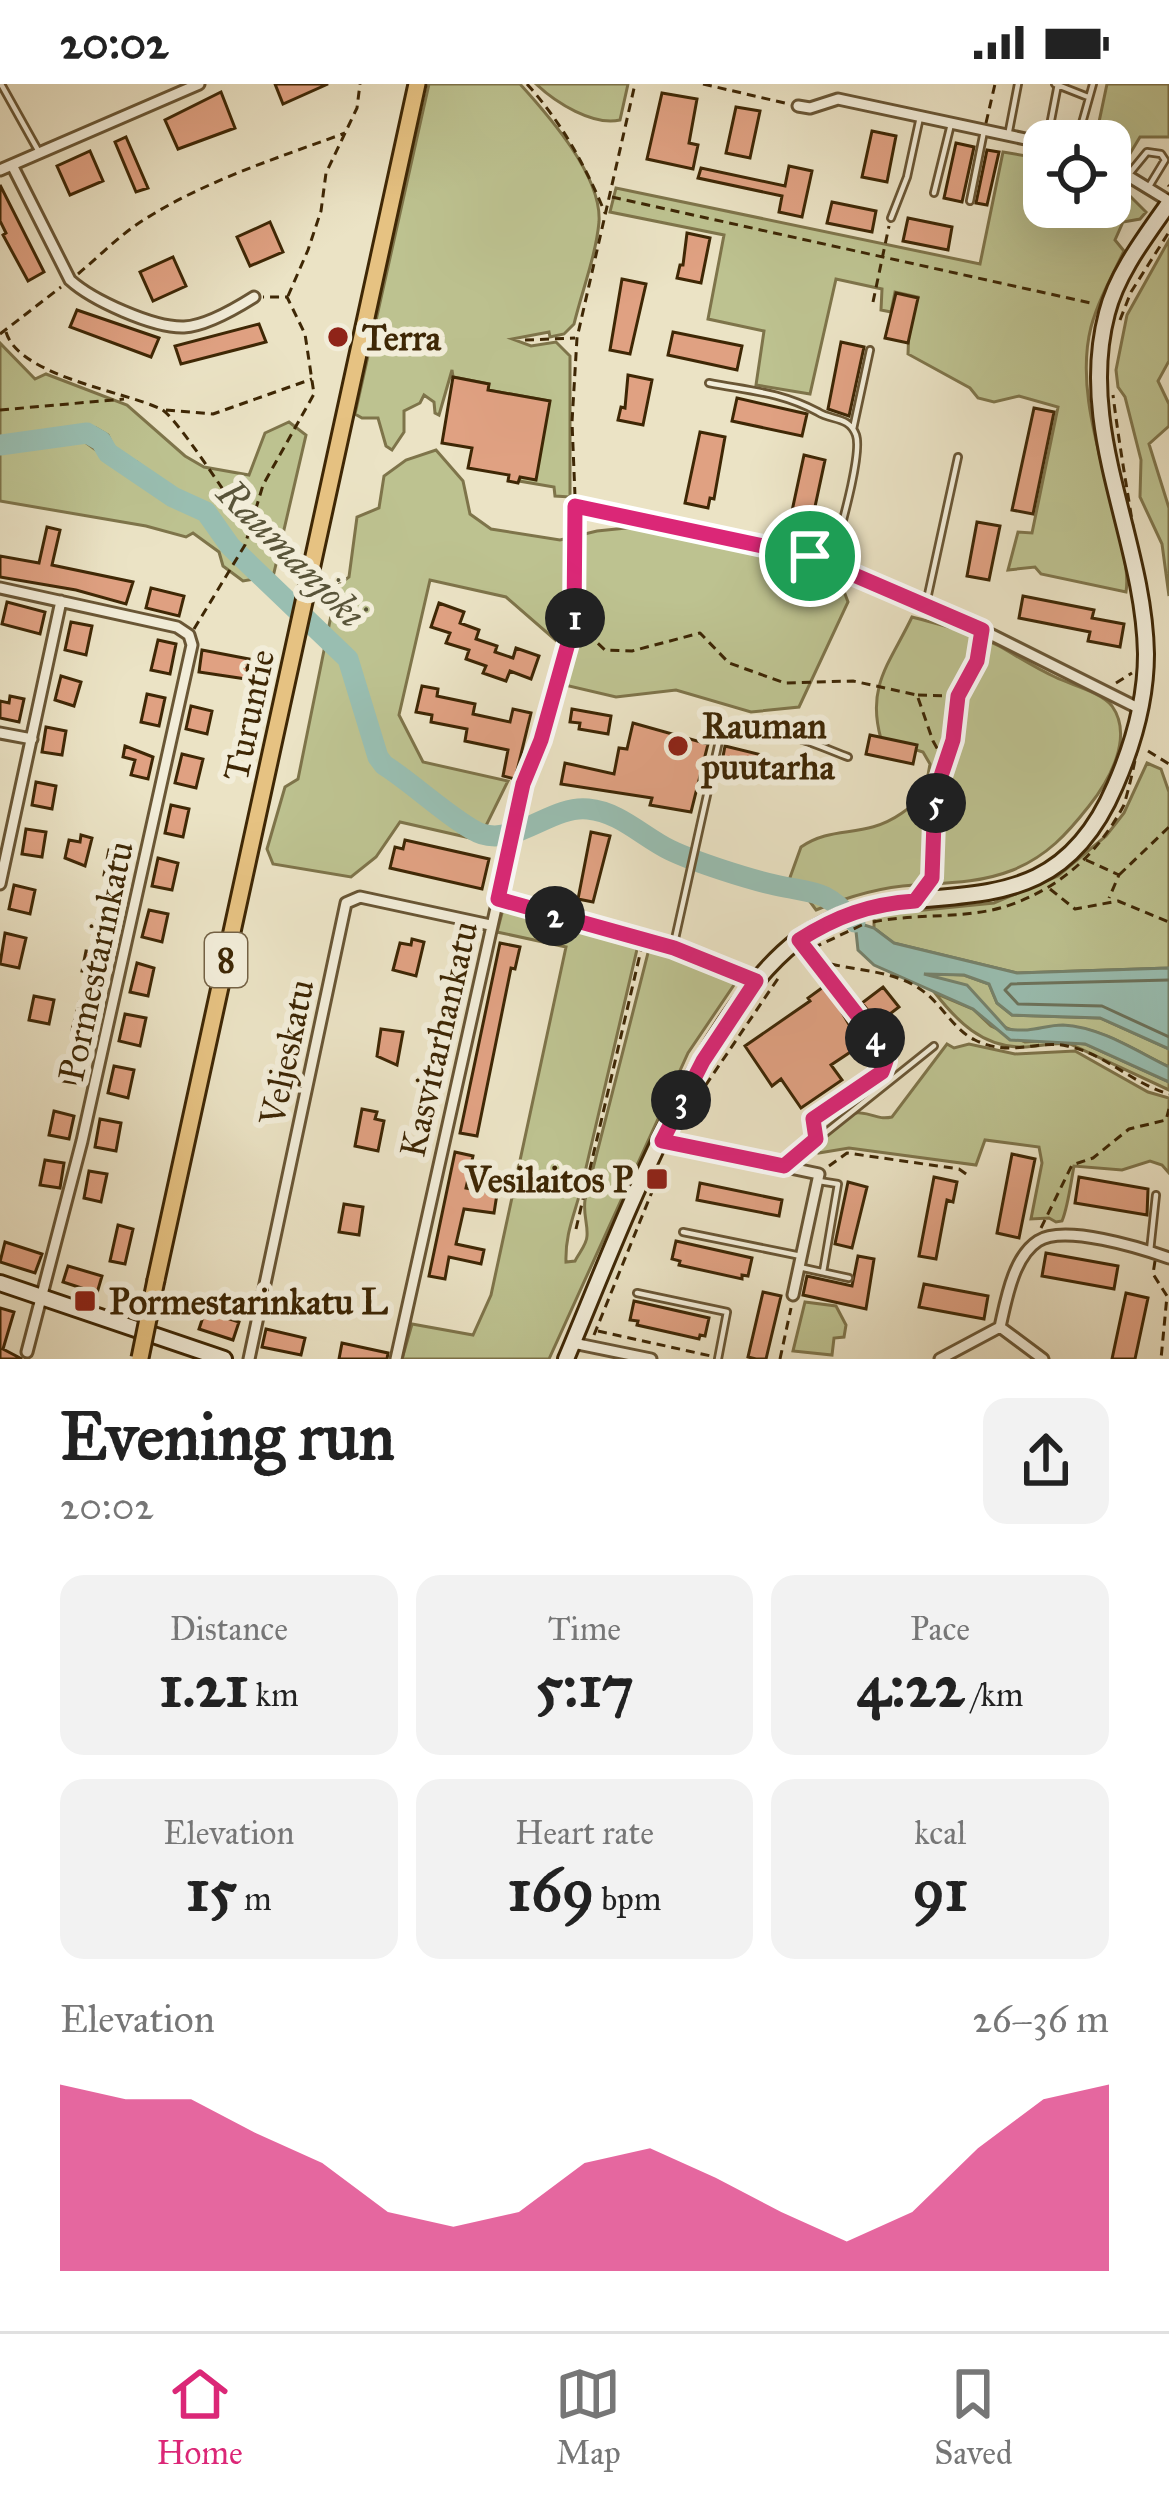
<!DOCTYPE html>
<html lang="en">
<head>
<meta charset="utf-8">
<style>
	body { margin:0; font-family:"IM FELL Great Primer",serif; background:#f2f2f2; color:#222; height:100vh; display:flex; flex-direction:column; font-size:45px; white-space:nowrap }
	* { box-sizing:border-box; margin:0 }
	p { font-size:39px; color:#767676 }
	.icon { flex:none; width:66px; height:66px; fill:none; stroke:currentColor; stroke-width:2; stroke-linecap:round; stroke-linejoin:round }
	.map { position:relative; height:1275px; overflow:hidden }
	.details { display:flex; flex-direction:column; background:#fff; flex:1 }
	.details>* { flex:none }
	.buttons { position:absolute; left:1023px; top:36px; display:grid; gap:24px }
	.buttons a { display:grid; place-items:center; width:108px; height:108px; border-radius:24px; background:#fff; box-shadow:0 12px 48px #0002; font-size:60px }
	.pin { position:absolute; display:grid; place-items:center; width:102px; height:102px; color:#fff; margin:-51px; border:6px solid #fff; border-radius:50%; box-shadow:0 3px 12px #0007 }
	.km { position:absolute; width:60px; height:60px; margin:-30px; border-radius:50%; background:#222; color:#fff; font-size:33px; line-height:60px; text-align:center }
	.round { display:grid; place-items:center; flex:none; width:126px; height:126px; border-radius:24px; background:#f2f2f2 }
	.head { display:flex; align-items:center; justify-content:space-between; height:204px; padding:0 60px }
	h1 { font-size:66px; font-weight:700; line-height:90px }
	.metrics { display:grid; grid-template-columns:repeat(3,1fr); gap:18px; height:204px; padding:12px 60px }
	.metrics div { display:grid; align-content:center; border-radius:24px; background:#f2f2f2; text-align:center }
	.metrics b { font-size:60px; font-weight:700 }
	.metrics small { font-size:33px; font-weight:400 }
	.metrics p { font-size:33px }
	.chart { height:336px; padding:24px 60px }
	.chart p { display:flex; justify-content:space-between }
	.chart svg { width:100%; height:216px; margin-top:12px; fill:#db2777; opacity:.7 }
	.status { display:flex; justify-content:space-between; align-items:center; height:84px; padding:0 60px; background:#fff; direction:ltr }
	.status svg { height:33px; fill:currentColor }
	.tab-bar { display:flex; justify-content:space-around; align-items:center; height:168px; border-top:3px solid #e0e0e0; background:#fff; font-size:33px; color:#767676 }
	.tab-bar a { display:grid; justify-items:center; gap:6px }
	.tab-bar .on { color:#db2777 }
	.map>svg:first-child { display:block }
	.green { fill:#bdc290; stroke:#7e744a; stroke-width:3 }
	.water { fill:#99beb1; stroke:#75826c; stroke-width:3 }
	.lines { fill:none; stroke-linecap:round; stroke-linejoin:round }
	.shore { stroke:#6c725b; stroke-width:3 }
	.river { stroke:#99beb1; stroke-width:21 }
	.building { fill:#e0a182; stroke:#3e2705; stroke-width:3 }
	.service-casing { stroke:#695635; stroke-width:10 }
	.minor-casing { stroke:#695635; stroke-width:15 }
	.secondary-casing { stroke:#3e2705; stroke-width:20 }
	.trunk-casing { stroke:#3e2705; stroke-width:21 }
	.path { stroke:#3e2705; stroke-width:3; stroke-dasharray:9 6; stroke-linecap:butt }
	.service { stroke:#f2edd9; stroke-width:4.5 }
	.minor { stroke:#f2edd9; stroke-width:9 }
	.secondary { stroke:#f2edd9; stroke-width:14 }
	.trunk { stroke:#e6c282; stroke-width:15 }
	.trunk-bridge-casing { stroke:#3e2705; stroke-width:21; stroke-linecap:butt }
	.trunk-bridge { stroke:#e6c282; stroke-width:15 }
	.route-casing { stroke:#fff; stroke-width:24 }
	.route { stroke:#db2777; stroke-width:15 }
	.poi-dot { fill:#8f2418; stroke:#f2edd9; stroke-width:4.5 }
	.labels { text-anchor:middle; stroke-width:12; stroke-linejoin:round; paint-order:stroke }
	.shield { fill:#f2edd9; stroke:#746245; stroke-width:3 }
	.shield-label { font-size:33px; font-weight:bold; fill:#3e2705 }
	.poi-label { font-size:36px; font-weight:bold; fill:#3e2705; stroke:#f2edd9; text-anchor:start }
	.street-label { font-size:36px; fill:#3e2705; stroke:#f2edd9 }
	.water-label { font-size:39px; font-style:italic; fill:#595439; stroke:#f2edd9 }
</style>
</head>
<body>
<div class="status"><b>20:02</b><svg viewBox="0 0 49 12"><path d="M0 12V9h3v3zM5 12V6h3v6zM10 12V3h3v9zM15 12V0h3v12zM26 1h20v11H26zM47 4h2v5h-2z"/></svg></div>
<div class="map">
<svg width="1169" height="1275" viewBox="0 0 1169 1275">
	<rect width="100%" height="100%" fill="#ebe3c5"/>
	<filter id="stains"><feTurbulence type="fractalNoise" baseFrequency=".00167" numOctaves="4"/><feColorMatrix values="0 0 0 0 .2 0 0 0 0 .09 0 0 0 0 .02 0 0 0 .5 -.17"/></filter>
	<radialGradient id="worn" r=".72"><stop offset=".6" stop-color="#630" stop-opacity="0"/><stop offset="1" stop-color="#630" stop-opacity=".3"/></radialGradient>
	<path class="green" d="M429,0H520C549,32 602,92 599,138C596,171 582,207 574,240L564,250L550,253L549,248L512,255L531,262L556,258L570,272V413L555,412L554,403L519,397L549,317L488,306L489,300L453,293L452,286L439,331L435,329L434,318L424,311L420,319L404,327V348L392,366L386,362L378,334H362L355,330Z
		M536,0H628L620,36C593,42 556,19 536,0Z
		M1107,0H1169V53H1140L1128,73L1110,66V57H1095Z
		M1003,68L1044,75V123H1110V92L1146,128L1140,135L1123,138L1115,156L1124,167C1112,192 1098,217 1091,243C1076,302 1100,369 1113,426C1118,451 1130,483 1126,508L1041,490L1035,483L1008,486L1018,448L1032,449L1058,323L1019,312L994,318L978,314L970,304L908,270L909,244L918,213L895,208L891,228L881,226L882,205L836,195L810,310L756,301L764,247L708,235L724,151L610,128L616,104L980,180Z
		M1169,156V277L1158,297L1169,320V342L1149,360L1169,424V512L1162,460L1140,413L1141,376L1125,313L1118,303L1116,286L1127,231Z
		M0,259L35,295L46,290L127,321L185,372L204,383L249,391L265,349L289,338L306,351L273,493L223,447L208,423L174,409L137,378L117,371L108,351L96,344L0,357Z
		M81,355L156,410L203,434L255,495L243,497L223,482L219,468L193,449L186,453L146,442L0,417V367Z
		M436,366L463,397L470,430L491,445L560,456L597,447L646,442L713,454L809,485L842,502L848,518L799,623L751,628L676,606L616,613L556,599L567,566L506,513L430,496L399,631L423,678L508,697L479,756L400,738L376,773L351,793L273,780L267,765L285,703L298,695L337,502L349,493L357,433L379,424L384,392L406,376Z
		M912,533C941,541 972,548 999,562C1017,572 1035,584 1055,593C1071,601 1101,608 1112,622C1134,653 1109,697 1089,722C1067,750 1047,772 1013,786C980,799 948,799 914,801C880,803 847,813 816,826L803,808L788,799L801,763C835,740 863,756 902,729C923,715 926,705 930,680L923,668L881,655C866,602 890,579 912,533Z
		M1147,679L1161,685L1169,708V884L1017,889L893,859L874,844V831L994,819L1058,792L1106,752L1124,729Z
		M503,825L622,853L638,861L582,1101C575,1130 565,1149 566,1178L575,1177C579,1169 587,1160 587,1152C588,1140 583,1131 585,1116L649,865L680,870L736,888L738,895L688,969L549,1275H402L412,1240L473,1251L491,1211L566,863L497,848Z
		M922,889L964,891L989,900L997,919L1012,931L1100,934L1169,965V983C1136,967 1102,944 1065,942C1046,940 1029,953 1009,945C990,938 943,903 922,889Z
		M935,909L973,925L991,942L1025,958L1052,956L1085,960L1169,998V1006L1070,960C1052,958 1039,963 1022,963C982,963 957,937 935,909Z
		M947,960L954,964L969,960L1015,970L1075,967L1148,1008L1169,1014V1089L1162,1081L1150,1077L1122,1086L1074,1082C1071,1098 1068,1123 1062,1137L1056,1138L1049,1134L1031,1135L1042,1079L1039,1063L985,1056L976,1081L849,1064L819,1069V1058C830,1046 843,1027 861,1029C874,1030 878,1036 892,1033Z
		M805,1218L836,1222L846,1241L844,1253L834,1254L832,1271L793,1267Z"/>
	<path class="water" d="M855,838L874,844L894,859L1017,889L1169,884V965L1100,934L1012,931L997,919L989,900L964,891L924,890L967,901L1007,945C1034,949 1043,941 1063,941C1101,943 1136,967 1169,983V998L1085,960L1010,956L973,925L874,881L858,866Z"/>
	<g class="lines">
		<path class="shore" d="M1169,896L1011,900L1005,906L1018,920L1102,922L1169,953"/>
		<path class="river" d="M0,361L87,349L101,357L108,369L173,413L206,428L230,462L348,575L378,673L384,681C409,696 460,743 482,750C517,761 552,721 588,725C620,728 643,753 670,766C695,778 748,795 775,801C816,810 823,804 855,838"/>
	</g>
	<path class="building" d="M275,0H328L283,20Z
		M221,8L235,44L178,65L165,36Z
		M662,9L697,15L689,59L698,61L693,85L647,75Z
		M736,23L760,27L750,74L726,69Z
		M872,47L896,52L887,98L862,93Z
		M126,53L148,104L136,108L115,58Z
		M956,59L974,63L962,118L944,114Z
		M987,66L999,68L987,121L976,119Z
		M90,67L103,97L70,111L57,82Z
		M789,82L812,87L802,133L779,128L782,112L698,94L701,84L785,102Z
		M0,101L44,188L28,197L3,151L6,149L0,137Z
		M832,118L876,127L872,148L827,139Z
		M908,134L952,143L948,166L903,157Z
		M270,138L283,168L250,182L237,153Z
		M687,149L710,154L701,199L677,194L680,181H683Z
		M173,173L186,202L153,217L140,188Z
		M622,195L646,200L630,270L610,266Z
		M896,209L918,214L908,259L885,254Z
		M77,226L159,254L151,273L70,243Z
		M259,240L266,258L181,280L175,262Z
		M673,248L742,262L737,286L668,271Z
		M841,258L864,263L849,332L828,325Z
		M628,291L652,296L643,341L618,336L621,323L625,324Z
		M453,293L489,300L488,306L550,317L536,396L520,393L518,399L508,397L509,391L468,384L472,364L442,359Z
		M737,314L807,330L802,352L732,337Z
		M1034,324L1054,328L1033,430L1012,426Z
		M700,348L725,353L714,415L710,414L708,424L685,419Z
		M804,371L825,376L810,446L789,441Z
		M977,438L1000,442L989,496L967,492Z
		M47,443L60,446L52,481L133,498L126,520L76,506L0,493V472L39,479Z
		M151,504L184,512L179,532L146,524Z
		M1023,512L1094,526L1092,534L1124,540L1120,563L1088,557L1090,548L1019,534Z
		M7,518L45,528L40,550L2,540Z
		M439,519L464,528L460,539L479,546L476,555L497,562L495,568L513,574L516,564L539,572L531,595L510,587L506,597L483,589L486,582L466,575L469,566L446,559L450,549L431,543Z
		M71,538L92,542L86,571L65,566Z
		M158,556L176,560L170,590L151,586Z
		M202,566L249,575L246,595L199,588Z
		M61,592L81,598L74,622L55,616Z
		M422,602L438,605L437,612L475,620L473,630L510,638L513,625L531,629L515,695L503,692L508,666L465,657L467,645L431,638L432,631L416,628Z
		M147,610L165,614L159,642L141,638Z
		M10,612L24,615L19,638L0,634V617L9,619Z
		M191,622L212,627L207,650L186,645Z
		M572,625L611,632L608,650L579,645L580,639L570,638Z
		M633,639L708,660L691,728L650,721L652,714L561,700L565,679L614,690L619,664L627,665Z
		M46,643L66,647L62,671L42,668Z
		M870,651L917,661L913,680L866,670Z
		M125,662L153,673L148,695L131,691L135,676L123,673Z
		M725,662L762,671L757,691L721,683Z
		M182,670L203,675L196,704L175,699Z
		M36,698L56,702L52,725L32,721Z
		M171,721L189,725L183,753L165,749Z
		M26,745L46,748L42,773L22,770Z
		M591,748L610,752L593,818L578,815Z
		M81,751L92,754L85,782L65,774L69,756L80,758Z
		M405,756L489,775L482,805L390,784L395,763L403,765Z
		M109,766L129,769L124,795L104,791Z
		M158,774L178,779L172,806L152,802Z
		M14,801L35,806L30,830L9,825Z
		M102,816L120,820L114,848L95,843Z
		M149,826L168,830L162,858L142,853Z
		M5,849L26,854L19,884L0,880Z
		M412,855L424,858L416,892L393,886L400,859L411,861Z
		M500,859L520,863L515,885L511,884L477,1052L460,1049Z
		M86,867L103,870L101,879L108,880L104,901L86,897L88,888L82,887Z
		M137,879L154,884L148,912L130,908Z
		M826,901L861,961L831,981L842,996L801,1024L781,995L772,1002L745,962L810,917L808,914Z
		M883,903L899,923L878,939L862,919Z
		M294,904L312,907L308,933L289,929Z
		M34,912L54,916L49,940L29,936Z
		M79,919L98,923L92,950L72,946Z
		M125,930L146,934L140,962L119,957Z
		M381,945L403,948L397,981L377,972Z
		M66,974L86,977L83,1000L63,997Z
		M114,982L134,986L128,1014L108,1009Z
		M362,1025L377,1028L375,1035L384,1037L378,1067L355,1062Z
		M54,1027L74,1032L69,1055L49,1051Z
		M100,1035L121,1039L116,1067L95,1063Z
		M455,1068L473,1072L466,1104L497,1110L494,1129L464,1125L456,1160L484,1166L481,1180L449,1173L445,1195L429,1192Z
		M1012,1070L1035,1075L1019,1154L997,1149Z
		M45,1076L64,1079L60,1104L40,1101Z
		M89,1087L107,1090L101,1118L84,1114Z
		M934,1093L957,1098L953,1118L947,1116L936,1175L919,1172Z
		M1079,1093L1148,1105L1147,1131L1075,1119Z
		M848,1098L867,1103L852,1164L835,1160Z
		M700,1099L782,1116L779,1132L697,1116Z
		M344,1120L363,1123L359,1151L339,1148Z
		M118,1141L133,1145L125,1180L110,1177Z
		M676,1157L752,1174L748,1192L742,1191V1195L679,1181L680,1177L672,1175Z
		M5,1158L42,1170L35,1189L0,1178Z
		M1046,1169L1118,1182L1114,1205L1042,1192Z
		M858,1172L874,1175L866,1225L803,1211L807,1192L852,1202Z
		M68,1182L102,1192L97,1209L63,1198Z
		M924,1200L988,1212L984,1235L919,1223Z
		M763,1208L781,1212L766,1275H756L748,1273Z
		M1126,1209L1148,1214L1135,1275H1112Z
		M634,1217L709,1234L705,1252L700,1251L699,1255L637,1241L638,1237L630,1236Z
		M0,1224L14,1228L3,1265L22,1275H0Z
		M205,1227L239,1238L233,1256L199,1245Z
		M266,1245L305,1254L301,1271L262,1263Z
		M342,1259L388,1269L387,1275H339Z"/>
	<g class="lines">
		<g class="service-casing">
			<path id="service" d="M1,0L39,68
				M1055,0L1088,13
				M1008,52L1018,0
				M1047,57L1058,0
				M1077,57L1093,0
				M1129,90L1147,68L1161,70L1165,76L1148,104
				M934,109L951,40
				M970,117L984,47
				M891,134L907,93L920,33
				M709,299C751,307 780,308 818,328C832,337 849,332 856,351C863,371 837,457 831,481
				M853,345L870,266
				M926,520L958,373
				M562,580L540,656L522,700L498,815L673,864L719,657C752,629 813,660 848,673
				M800,857L882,963L886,977L882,988L813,1035L816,1055
				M784,1082L934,962
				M819,1097L838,1100L823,1188
				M683,1148L801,1172
				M1150,1167L1156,1111
				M799,1183L849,1194
				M637,1209L727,1228L718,1275"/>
		</g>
		<g class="minor-casing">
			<path id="minor" d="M798,22L810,24L838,15L1044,59
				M12,81L70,196C92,216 153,244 184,243C206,242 235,225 254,213
				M1110,81L1169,117
				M0,86L199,0
				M575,422L810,472L960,535L1140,625
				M0,504L177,543L189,551L192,561L82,1057L27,1268
				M0,649L32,655
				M0,800L61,517
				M662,1057L819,1090L793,1211
				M1000,1243L1043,1275
				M573,1259L651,1275
				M249,1275L346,819L360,813L490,841
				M396,1275L498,815
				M940,1275L1000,1243C1006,1217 1013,1173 1038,1157C1064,1140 1141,1164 1169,1174"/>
		</g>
		<g class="secondary-casing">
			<path id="secondary" d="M0,1199L224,1275
				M566,1275C616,1157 697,933 798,856C908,773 1044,869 1115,702C1133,661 1146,615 1146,570C1144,454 1076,346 1107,229C1117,189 1146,152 1169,119"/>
		</g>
		<g class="trunk-casing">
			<path id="trunk" d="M156,1196L417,0"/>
		</g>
		<path class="path" d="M527,0C562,39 585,81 605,129
			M703,0L789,20
			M986,39L995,0
			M1168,101L1169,102
			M612,113L1095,220
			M78,190C97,174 116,155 136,141C198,99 275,75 345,49
			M288,212L308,166L321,127L326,89L357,24L360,0
			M873,218L889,142
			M1120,236L1131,208L1169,148
			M6,248C19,292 123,307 161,325C177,333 234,423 249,444
			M0,250L61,203
			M525,256L575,254
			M0,326L124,315
			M166,326L213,330L312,295
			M575,412L572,338L577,254L635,0
			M576,539L605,566L632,567L700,549L729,579L785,599L853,597L917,611L933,657L947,682
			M194,545L245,461L263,401L314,310L305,250L287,213H263
			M565,572L576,524L574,434
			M1116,599L1132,589
			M918,611L956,612
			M1148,667L1169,680
			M1086,776L1119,791L1109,814
			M1119,791L1169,743
			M927,800L932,793L936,754V710L953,655L958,612L977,577L980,556
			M1050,805L1075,825L1118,817L1169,838
			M873,838C922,828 972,837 1018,818C1066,799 1100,766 1124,721C1169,565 1132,465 1113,311
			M813,864L864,840
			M683,867L746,892
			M831,880C865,888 900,887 928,911C944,925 956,947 975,956C1012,974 1037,955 1067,962C1104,969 1133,1000 1169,1010
			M697,1014L779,893
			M829,1082L847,1069L959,1085L969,1092
			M1041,1144L1072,1081L1093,1074L1129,1045L1166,1036L1169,1025
			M576,1145L641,866
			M1155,1177L1153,1190L1167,1212L1161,1275
			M598,1247L711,1272
			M594,1251L658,1093
			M780,1275L791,1224"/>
		<use href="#service" class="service"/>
		<use href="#minor" class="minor"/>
		<use href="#secondary" class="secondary"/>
		<use href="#trunk" class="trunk"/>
		<g class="trunk-bridge-casing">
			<path id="trunk-bridge" d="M140,1274L156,1196"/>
		</g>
		<use href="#trunk-bridge" class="trunk-bridge"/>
	</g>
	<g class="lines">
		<g class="route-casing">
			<path id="route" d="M575,422L810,472L982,546L977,577L958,612L953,656L935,710L932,794L915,817C870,820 837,832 799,856L882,963L886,977L882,988L813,1035L816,1055L784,1082L662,1057L703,977L756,897L674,864L498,815L523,700L541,656L574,538Z"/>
		</g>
		<use href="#route" class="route"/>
	</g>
	<g class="poi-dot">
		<circle cx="338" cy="253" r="12"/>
		<circle cx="678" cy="662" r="12"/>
		<rect x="645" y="1083" width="24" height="24" rx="6"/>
		<rect x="73" y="1205" width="24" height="24" rx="6"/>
	</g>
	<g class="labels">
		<rect class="shield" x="205" y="849" width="42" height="54" rx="9"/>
		<g class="shield-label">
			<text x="226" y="888">8</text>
		</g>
		<g class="poi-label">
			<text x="362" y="266">Terra</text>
			<text x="702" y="654">Rauman<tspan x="702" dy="41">puutarha</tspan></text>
			<text x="633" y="1108" text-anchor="end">Vesilaitos P</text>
			<text x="109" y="1230">Pormestarinkatu L</text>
		</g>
		<g class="street-label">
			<text transform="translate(248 631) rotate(-78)" y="13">Turuntie</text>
			<text transform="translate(95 877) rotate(-78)" y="13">Pormestarinkatu</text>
			<text transform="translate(438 955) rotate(-77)" y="13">Kasvitarhankatu</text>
			<text transform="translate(286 968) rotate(-78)" y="13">Veljeskatu</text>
		</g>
		<g class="water-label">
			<text transform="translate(292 469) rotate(45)" y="14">Raumanjoki</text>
		</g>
	</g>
	<rect width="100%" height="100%" filter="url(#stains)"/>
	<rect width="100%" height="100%" fill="url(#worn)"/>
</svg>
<div class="buttons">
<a><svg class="icon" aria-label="locate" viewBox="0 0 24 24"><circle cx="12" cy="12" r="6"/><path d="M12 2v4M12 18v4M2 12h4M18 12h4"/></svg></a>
</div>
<div class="pin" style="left:810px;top:472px;background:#1e9e55"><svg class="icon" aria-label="arrive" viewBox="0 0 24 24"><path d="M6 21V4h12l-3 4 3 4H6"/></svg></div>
<b class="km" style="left:575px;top:534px">1</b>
<b class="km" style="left:555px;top:832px">2</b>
<b class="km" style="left:681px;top:1016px">3</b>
<b class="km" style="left:875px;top:954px">4</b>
<b class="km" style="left:936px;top:719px">5</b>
</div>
<section class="details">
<div class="head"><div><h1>Evening run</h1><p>20:02</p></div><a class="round"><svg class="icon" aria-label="share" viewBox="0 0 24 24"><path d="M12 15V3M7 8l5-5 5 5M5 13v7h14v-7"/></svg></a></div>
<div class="metrics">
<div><p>Distance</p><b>1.21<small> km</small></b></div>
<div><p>Time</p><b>5:17</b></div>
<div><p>Pace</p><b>4:22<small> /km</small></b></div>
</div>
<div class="metrics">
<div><p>Elevation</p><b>15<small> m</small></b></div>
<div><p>Heart rate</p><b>169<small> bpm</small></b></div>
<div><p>kcal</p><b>91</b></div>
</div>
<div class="chart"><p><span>Elevation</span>26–36 m</p>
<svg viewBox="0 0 160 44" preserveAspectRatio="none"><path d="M0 44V6L10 9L20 9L30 16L40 22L50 32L60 35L70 32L80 22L90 19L100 25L110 32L120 38L130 32L140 19L150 9L160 6V44z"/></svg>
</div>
</section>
<nav class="tab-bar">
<a class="on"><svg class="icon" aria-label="home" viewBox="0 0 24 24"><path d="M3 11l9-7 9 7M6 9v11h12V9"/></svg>Home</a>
<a><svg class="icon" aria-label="map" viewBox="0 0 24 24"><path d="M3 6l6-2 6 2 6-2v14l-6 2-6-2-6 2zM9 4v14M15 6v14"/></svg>Map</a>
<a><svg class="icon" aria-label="saved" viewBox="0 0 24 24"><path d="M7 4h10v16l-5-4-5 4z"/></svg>Saved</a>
</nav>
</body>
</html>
